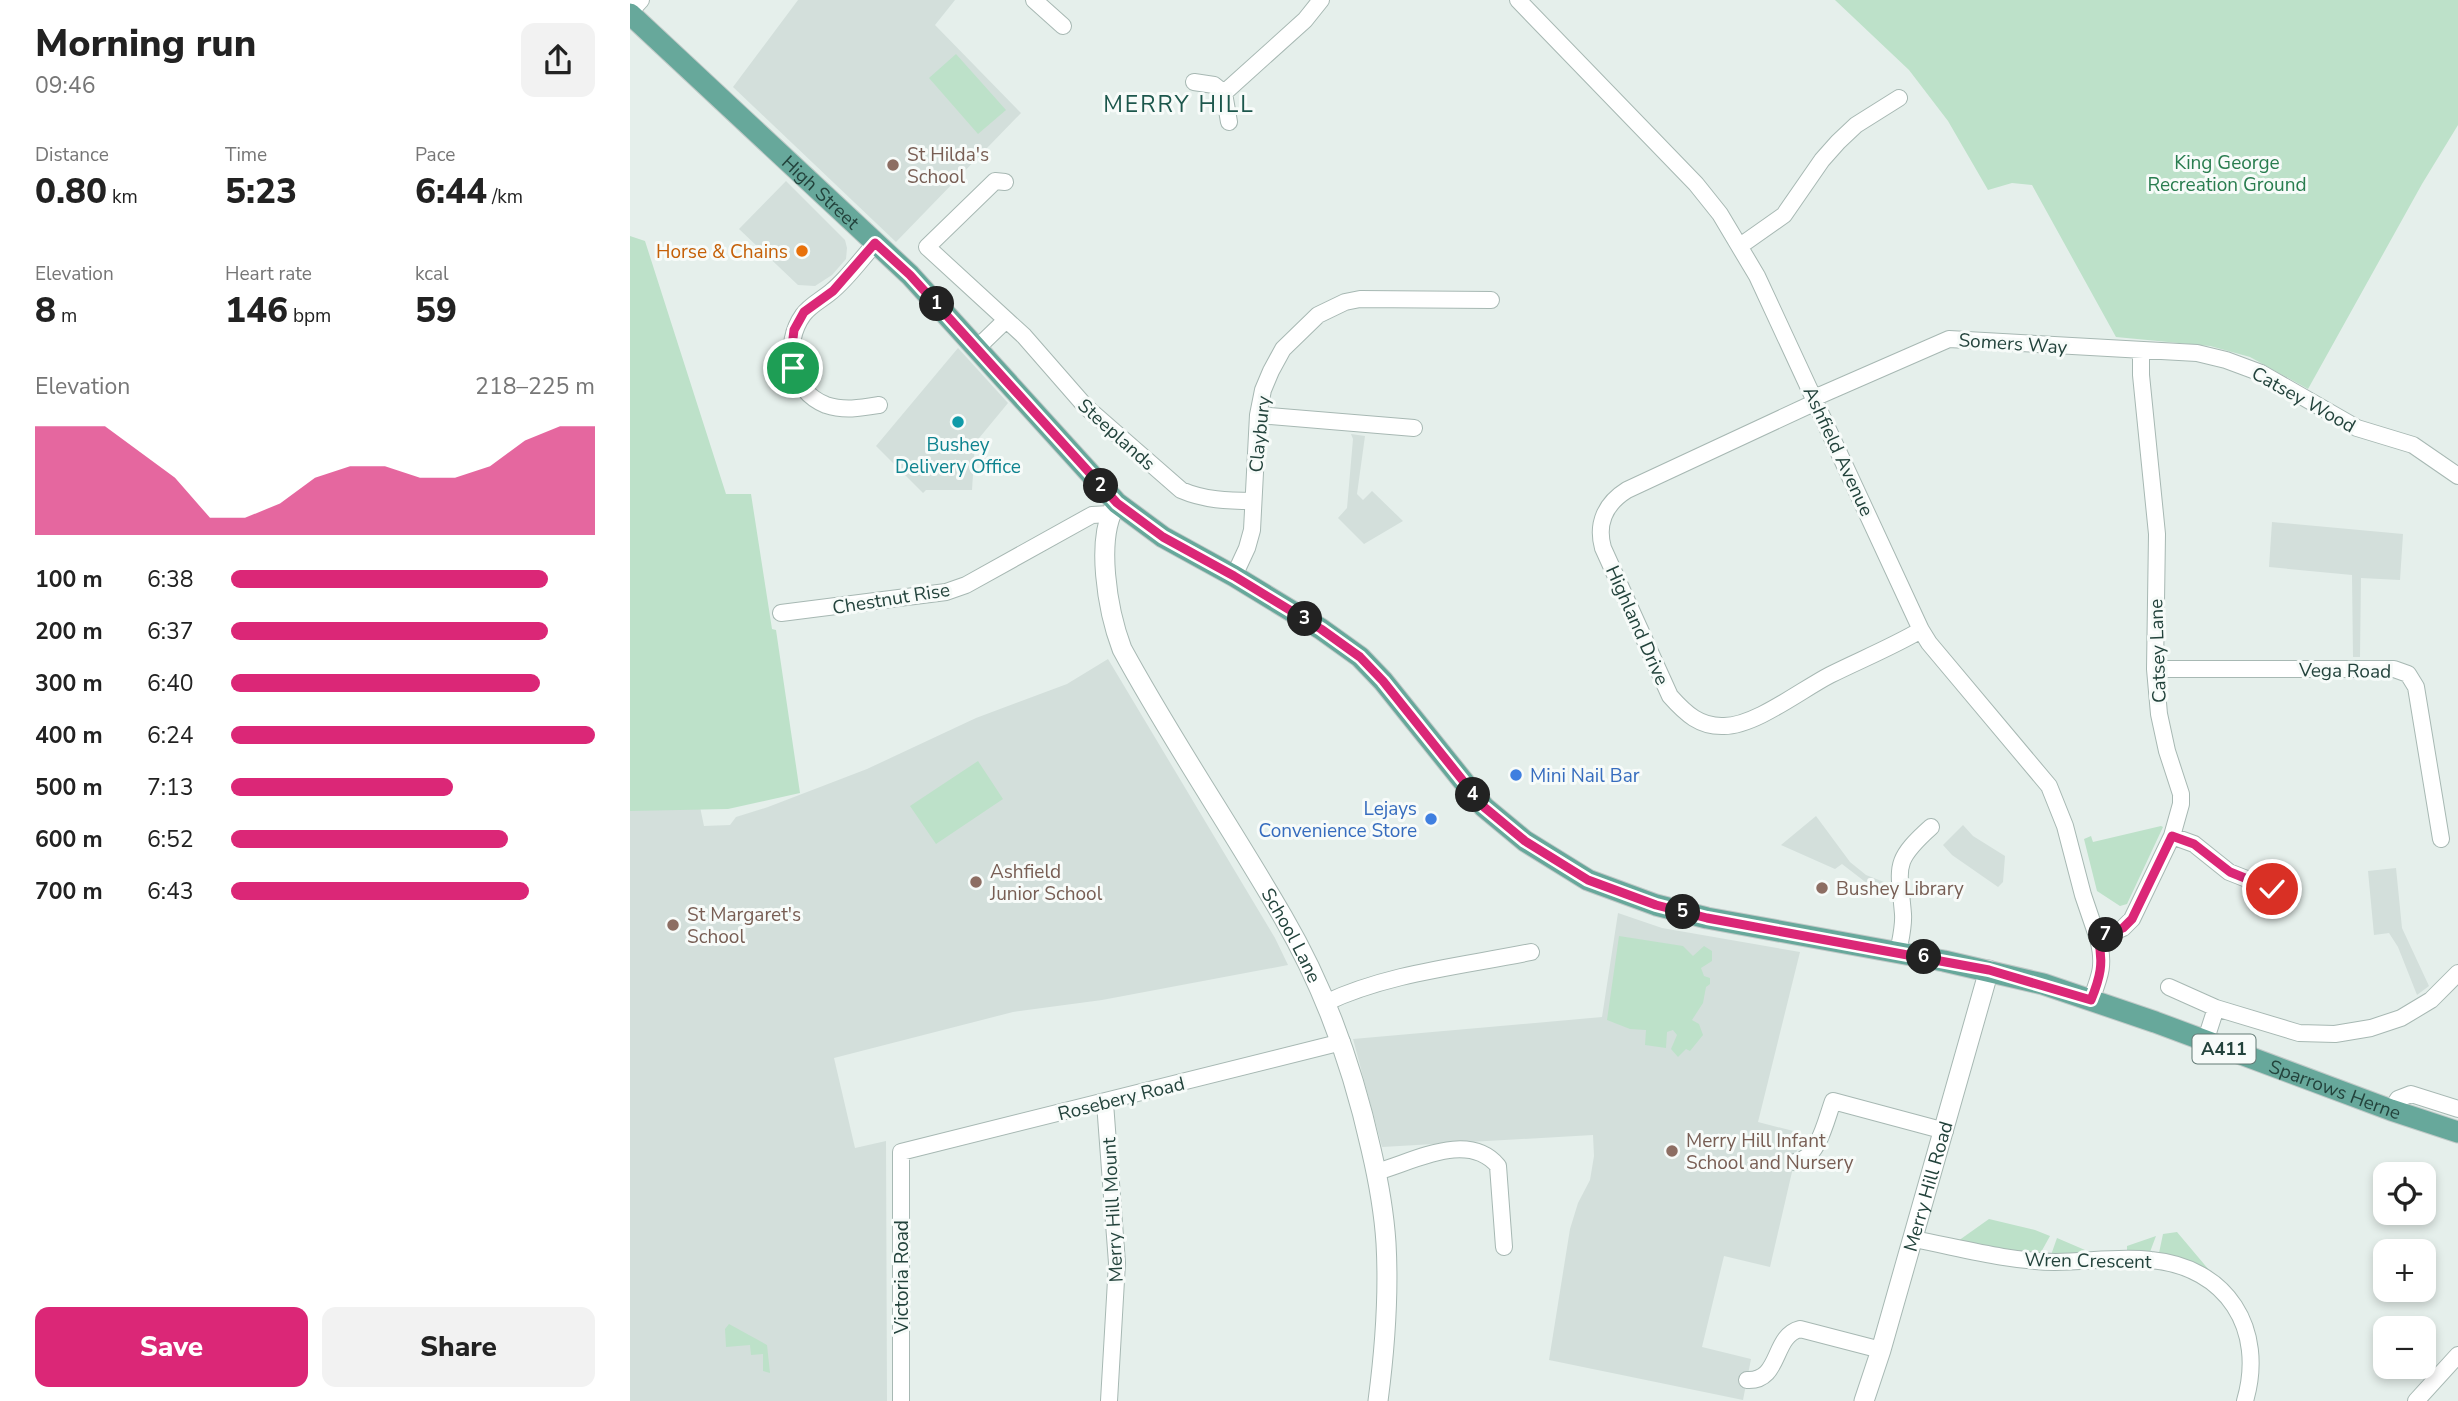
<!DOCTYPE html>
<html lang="en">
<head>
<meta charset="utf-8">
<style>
	body { margin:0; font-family:"Nunito Sans",sans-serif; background:#f2f2f2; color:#222; height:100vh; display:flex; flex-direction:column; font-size:26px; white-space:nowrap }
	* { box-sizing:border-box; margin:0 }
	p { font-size:23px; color:#767676 }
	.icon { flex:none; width:38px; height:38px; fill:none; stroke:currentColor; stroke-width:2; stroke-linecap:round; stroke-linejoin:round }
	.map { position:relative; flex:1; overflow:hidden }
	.sheet { display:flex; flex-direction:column; background:#fff; width:630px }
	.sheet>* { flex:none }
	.tools { position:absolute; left:1743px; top:1162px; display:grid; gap:14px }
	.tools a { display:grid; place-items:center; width:63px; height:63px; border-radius:14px; background:#fff; box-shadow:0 4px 10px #0003; font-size:35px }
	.pin { position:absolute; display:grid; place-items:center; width:60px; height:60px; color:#fff; margin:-30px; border:4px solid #fff; border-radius:50%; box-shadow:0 2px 7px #0007 }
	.km { position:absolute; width:35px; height:35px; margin:-18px; border-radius:50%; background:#222; color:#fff; font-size:19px; line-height:35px; text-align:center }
	.round { display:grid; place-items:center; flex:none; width:74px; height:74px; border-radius:14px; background:#f2f2f2 }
	.headline { display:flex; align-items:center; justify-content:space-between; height:119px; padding:0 35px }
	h1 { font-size:38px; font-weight:800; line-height:52px }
	.figures { display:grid; grid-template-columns:repeat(3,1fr); gap:10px; height:119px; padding:7px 35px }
	.figures div { display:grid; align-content:center }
	.figures b { font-size:35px; font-weight:800 }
	.figures small { font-size:19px; font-weight:400 }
	.figures p { font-size:19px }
	.chart { height:196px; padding:14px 35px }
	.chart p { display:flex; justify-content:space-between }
	.chart svg { width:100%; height:126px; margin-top:7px; fill:#db2777; opacity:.7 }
	.button { display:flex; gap:14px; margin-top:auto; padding:14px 35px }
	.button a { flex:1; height:80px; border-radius:14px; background:#db2777; color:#fff; font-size:28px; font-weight:800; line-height:80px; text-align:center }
	.button a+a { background:#f2f2f2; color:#222 }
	ul { padding:0 35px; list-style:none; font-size:23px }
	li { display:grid; grid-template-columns:112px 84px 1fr; align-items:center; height:52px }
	li i { height:18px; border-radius:9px; background:#db2777 }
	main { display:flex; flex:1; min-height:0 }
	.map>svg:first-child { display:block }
	.built { fill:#d3dfdb }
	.green { fill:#bde1c9 }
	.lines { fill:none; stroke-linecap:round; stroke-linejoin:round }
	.minor-casing { stroke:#a7b8b3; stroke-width:18 }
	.tertiary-casing { stroke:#a7b8b3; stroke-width:21 }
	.primary-casing { stroke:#c1cac8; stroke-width:23 }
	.minor { stroke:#fff; stroke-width:16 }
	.tertiary { stroke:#fff; stroke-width:19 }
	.primary { stroke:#67a89b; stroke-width:21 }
	.route-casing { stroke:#fff; stroke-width:14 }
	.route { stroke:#db2777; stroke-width:9 }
	.education-dot { fill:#8d6e63; stroke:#f7fbf9; stroke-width:2.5 }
	.food-dot { fill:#e8710a; stroke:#f7fbf9; stroke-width:2.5 }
	.culture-dot { fill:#0f9aa8; stroke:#f7fbf9; stroke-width:2.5 }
	.shop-dot { fill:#3f7fe0; stroke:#f7fbf9; stroke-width:2.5 }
	.labels { text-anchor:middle; stroke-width:6; stroke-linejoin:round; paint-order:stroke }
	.shield { fill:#f7fbf9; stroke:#637a75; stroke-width:2 }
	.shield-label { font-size:18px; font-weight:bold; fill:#23433c }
	.education-label { font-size:19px; fill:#785e54; stroke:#f7fbf9; text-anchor:start }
	.park-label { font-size:19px; fill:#297d4f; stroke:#f7fbf9 }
	.street-label { font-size:19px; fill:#23433c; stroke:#f7fbf9 }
	.food-label { font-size:19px; fill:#c56008; stroke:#f7fbf9; text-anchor:end }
	.culture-label { font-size:19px; fill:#0d838f; stroke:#f7fbf9 }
	.shop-label { font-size:19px; fill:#366cbe; stroke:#f7fbf9; text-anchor:start }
	.quarter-label { font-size:23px; letter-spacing:2px; fill:#1c574c; stroke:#f7fbf9 }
</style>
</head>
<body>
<main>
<section class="sheet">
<div class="headline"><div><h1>Morning run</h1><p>09:46</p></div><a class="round"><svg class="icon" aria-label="share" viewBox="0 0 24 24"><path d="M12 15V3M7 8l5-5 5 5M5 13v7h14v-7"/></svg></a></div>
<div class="figures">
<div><p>Distance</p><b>0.80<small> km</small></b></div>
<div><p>Time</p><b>5:23</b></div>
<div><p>Pace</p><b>6:44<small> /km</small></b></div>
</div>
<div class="figures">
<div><p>Elevation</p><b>8<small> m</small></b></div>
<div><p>Heart rate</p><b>146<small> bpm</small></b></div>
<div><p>kcal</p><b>59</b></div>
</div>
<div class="chart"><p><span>Elevation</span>218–225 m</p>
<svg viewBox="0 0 160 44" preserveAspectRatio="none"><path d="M0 44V6L10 6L20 6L30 15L40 24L50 38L60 38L70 33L80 24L90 20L100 20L110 24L120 24L130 20L140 11L150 6L160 6V44z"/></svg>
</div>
<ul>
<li><b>100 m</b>6:38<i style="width:87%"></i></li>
<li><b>200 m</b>6:37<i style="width:87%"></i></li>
<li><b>300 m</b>6:40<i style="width:85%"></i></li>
<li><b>400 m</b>6:24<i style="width:100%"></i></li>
<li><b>500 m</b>7:13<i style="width:61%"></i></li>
<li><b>600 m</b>6:52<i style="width:76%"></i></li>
<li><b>700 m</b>6:43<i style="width:82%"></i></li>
</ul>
<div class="button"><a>Save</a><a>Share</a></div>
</section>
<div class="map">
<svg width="1828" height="1401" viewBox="0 0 1828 1401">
	<rect width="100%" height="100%" fill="#e5efeb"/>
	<path class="built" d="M168,0H325L305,25L391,113L266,242L103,87Z
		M156,181L215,240L217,248L216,259L202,275L185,286L168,285L109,229Z
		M328,348L378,403L345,443L342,490H296L293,493L246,446Z
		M721,434L735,436L727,494L733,500L742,491L773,521L734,544L708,518L717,508L723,439Z
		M1642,522L1773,534L1770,580L1731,578L1730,657H1723L1722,575L1639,567Z
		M0,629L33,630L74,826L100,825L106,817L138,807L237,769L346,718L437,684L478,659L645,938L658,965L472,1000L383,1012L204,1058L225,1148L256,1141L257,1401H0Z
		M1186,816L1220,862L1236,875L1254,882L1247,891L1212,864L1205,869L1151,845Z
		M1333,825L1343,836L1375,856L1373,882L1368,887L1322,855L1313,845Z
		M1766,868L1772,928L1799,986L1787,995L1768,947L1759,933L1744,935L1738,871Z
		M988,913L1032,928L1170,952L1128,1122L1171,1133L1140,1267L1094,1256L1072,1347L1121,1359L1113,1400L919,1360L940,1229L948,1203L960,1180L964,1156L963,1135L752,1147L723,1039L972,1017Z"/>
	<path class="green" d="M1205,0H1828V125L1792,184L1678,389L1620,357L1580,346L1486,337L1402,185L1382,183L1358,190L1318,121L1279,70Z
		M326,54L376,110L348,134L299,78Z
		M0,236L15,241L96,494H121L142,629L146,630L170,793L98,809L0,811Z
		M348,761L373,799L306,844L280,806Z
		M1531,826L1533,827L1497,904L1490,906L1467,891L1454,839L1461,836L1463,842Z
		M989,936L1053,946L1063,956L1074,946L1082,951V961L1071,968L1074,976L1080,978V984L1076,987L1073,1003L1062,1020L1069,1024L1073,1035L1060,1051L1056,1049L1048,1057L1041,1049L1047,1035L1043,1030L1037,1032L1036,1048L1015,1045L1016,1030L1000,1029L977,1020Z
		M1359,1219L1405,1230L1420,1236L1410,1254L1381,1251L1328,1241Z
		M1547,1232L1579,1270L1577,1272L1549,1259L1529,1253L1533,1234Z
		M1526,1236L1520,1252H1497V1246Z
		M1427,1238L1455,1250L1452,1255H1421Z
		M99,1324L137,1345L140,1373L133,1371V1354L121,1355L120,1345L96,1347L95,1329Z"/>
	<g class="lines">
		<g class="minor-casing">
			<path id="minor" d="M404,0L433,26
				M888,0L1066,184L1090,214L1127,276L1291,630L1299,643L1419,786L1435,826L1453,895L1468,939
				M0,12L11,0
				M564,82L584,85L594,93L599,122
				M594,93L675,20L691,0
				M375,182L365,181L297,247L394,336L456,407L551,490C574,500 598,501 623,501
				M245,244C231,259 218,278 202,291C193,299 180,305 173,315C152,344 160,391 196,405C214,411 231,408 249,405
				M1110,246L1154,215L1192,160L1208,142L1226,125L1269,98
				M347,348L376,320
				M1184,398L1319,339L1567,353L1596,360L1631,373L1727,428L1783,445L1828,476
				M1186,402L997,490C976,503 966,523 973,548L1040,696C1056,714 1070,727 1094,726C1125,726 1171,690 1200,675C1230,660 1262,647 1291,630
				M628,415L784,428
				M604,576L617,548L622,530L628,415L633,390L641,371L653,349L688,315L715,302L730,299L861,300
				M151,613L316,592L336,585L462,515L480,514
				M1525,669H1764L1778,674L1786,687L1811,839
				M1542,836L1564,844L1599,872L1642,889
				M1268,953C1270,941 1274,927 1273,914C1269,866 1262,862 1301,827
				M1539,987L1586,1008L1669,1033L1705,1034L1741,1028L1771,1018L1801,1000L1828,973
				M1461,1000C1470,976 1475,965 1468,939L1493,928L1502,919L1542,836L1551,804V794L1537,751L1529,714L1525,669L1527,534L1511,375V351
				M695,1003C758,973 832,966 901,952
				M1575,1042L1586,1008
				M475,1103L487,1263L479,1401
				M1761,1110L1768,1099L1781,1094L1828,1109
				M1165,1162C1188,1160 1196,1120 1203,1101L1315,1131
				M746,1172C783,1162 838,1130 868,1166L874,1247
				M1283,1239C1331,1248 1377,1261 1425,1262C1457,1262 1489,1256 1521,1260C1597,1267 1636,1329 1615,1401
				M1117,1380C1151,1382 1142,1336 1170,1329L1251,1350
				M271,1401V1152L712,1042
				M1786,1401L1828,1355"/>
		</g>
		<g class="tertiary-casing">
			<g id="tertiary">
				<path id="s1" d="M487,503C464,537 478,612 492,649C542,741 601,827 653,917C695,989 723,1068 741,1149C748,1179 754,1212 756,1243C759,1296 755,1348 748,1401"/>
				<path id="s2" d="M1234,1401L1251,1350L1359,970"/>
			</g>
		</g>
		<g class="primary-casing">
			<g id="primary">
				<path id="s3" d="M0,14L280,275L487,503L533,537L604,576L691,629L730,657L753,681L854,807L895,841L958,880L1026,905L1077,918L1314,961L1413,984L1525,1022L1761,1110L1828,1132"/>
			</g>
		</g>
		<use href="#minor" class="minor"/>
		<use href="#tertiary" class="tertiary"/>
		<use href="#primary" class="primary"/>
	</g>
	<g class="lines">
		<g class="route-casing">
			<path id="route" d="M163,368L161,355L164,330L174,312L203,291L245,243L280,275L487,503L533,537L604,576L691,629L730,657L753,681L854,807L895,841L958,880L1026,905L1077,918L1359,970L1461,1000C1470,978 1474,963 1468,939L1493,928L1502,919L1542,836L1564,844L1600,872L1642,889"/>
		</g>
		<use href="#route" class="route"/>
	</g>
	<g class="education-dot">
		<circle cx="263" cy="165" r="7"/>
		<circle cx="346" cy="882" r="7"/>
		<circle cx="1192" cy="888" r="7"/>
		<circle cx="43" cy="925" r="7"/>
		<circle cx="1042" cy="1151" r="7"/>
	</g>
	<circle class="food-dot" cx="172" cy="251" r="7"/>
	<circle class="culture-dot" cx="328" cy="422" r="7"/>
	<g class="shop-dot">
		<circle cx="886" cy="775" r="7"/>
		<circle cx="801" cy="819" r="7"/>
	</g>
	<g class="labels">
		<rect class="shield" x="1562.5" y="1034.5" width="63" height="29" rx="5"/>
		<g class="shield-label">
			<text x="1594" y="1055">A411</text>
		</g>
		<g class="education-label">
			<text x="277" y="161">St Hilda's<tspan x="277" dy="22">School</tspan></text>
			<text x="360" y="878">Ashfield<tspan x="360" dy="22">Junior School</tspan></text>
			<text x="1206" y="895">Bushey Library</text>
			<text x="57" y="921">St Margaret's<tspan x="57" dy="22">School</tspan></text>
			<text x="1056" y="1147">Merry Hill Infant<tspan x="1056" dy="22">School and Nursery</tspan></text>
		</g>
		<g class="park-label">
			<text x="1597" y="169">King George<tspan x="1597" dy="22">Recreation Ground</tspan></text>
		</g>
		<g class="street-label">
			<text dy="7" stroke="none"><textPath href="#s3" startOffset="261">High Street</textPath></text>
			<text transform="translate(1383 343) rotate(4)" y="7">Somers Way</text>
			<text transform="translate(1674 399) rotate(29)" y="7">Catsey Wood</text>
			<text transform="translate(487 434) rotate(42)" y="7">Steeplands</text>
			<text transform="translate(629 434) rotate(-84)" y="7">Claybury</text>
			<text transform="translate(1209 451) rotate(65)" y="7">Ashfield Avenue</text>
			<text transform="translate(261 598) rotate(-9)" y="7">Chestnut Rise</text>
			<text transform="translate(1008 625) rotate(66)" y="7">Highland Drive</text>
			<text transform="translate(1527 651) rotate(-92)" y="7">Catsey Lane</text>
			<text transform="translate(1715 670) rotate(1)" y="7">Vega Road</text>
			<text dy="7" stroke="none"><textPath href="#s1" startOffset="483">School Lane</textPath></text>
			<text dy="7" stroke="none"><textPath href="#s3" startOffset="2079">Sparrows Herne</textPath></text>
			<text transform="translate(491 1098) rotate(-14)" y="7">Rosebery Road</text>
			<text dy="7" stroke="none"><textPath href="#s2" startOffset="224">Merry Hill Road</textPath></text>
			<text transform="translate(482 1210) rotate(-93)" y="7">Merry Hill Mount</text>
			<text transform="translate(1458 1260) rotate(1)" y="7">Wren Crescent</text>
			<text transform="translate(271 1277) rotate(-90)" y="7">Victoria Road</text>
		</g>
		<g class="food-label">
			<text x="158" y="258">Horse &amp; Chains</text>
		</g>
		<g class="culture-label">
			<text x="328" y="451">Bushey<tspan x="328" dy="22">Delivery Office</tspan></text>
		</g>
		<g class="shop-label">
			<text x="900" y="782">Mini Nail Bar</text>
			<text x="787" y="815" text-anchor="end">Lejays<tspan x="787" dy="22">Convenience Store</tspan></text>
		</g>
		<g class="quarter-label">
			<text x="549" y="112">MERRY HILL</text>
		</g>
	</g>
</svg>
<div class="tools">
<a><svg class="icon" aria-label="locate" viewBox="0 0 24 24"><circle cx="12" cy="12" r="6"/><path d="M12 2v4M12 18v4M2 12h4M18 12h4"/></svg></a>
<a>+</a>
<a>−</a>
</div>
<div class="pin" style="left:163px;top:368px;background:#1e9e55"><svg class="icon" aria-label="arrive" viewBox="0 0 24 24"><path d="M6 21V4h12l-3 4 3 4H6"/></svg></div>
<div class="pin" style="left:1642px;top:889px;background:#d93025"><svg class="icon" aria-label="check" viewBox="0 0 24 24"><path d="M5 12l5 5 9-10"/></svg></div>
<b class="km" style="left:307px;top:304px">1</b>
<b class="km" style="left:471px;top:486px">2</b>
<b class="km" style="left:675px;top:619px">3</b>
<b class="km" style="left:843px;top:795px">4</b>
<b class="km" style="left:1053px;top:912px">5</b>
<b class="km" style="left:1294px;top:957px">6</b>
<b class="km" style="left:1476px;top:935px">7</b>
</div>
</main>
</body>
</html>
